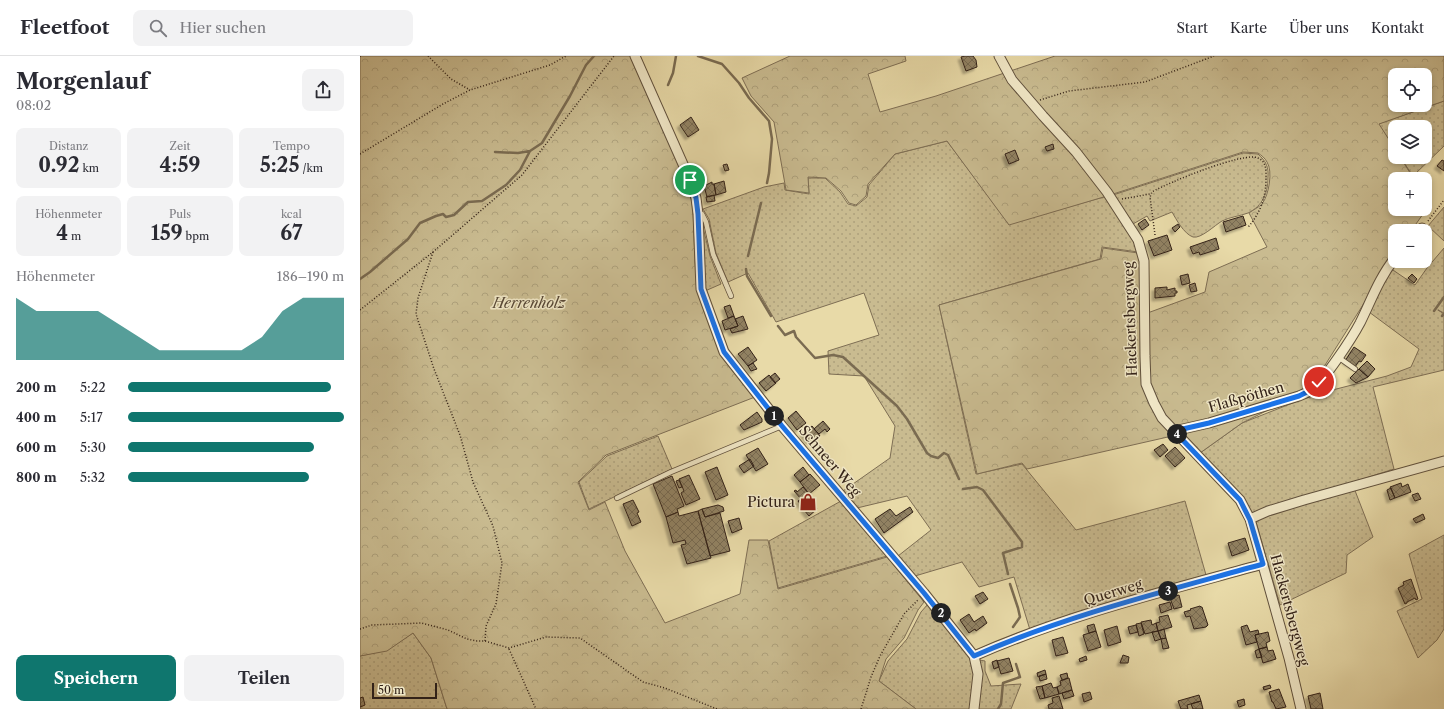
<!DOCTYPE html>
<html lang="de">
<head>
<meta charset="utf-8">
<style>
	body { margin:0; font-family:"Libre Caslon Text",serif; background:#f2f2f3; color:#2b2b33; height:100vh; display:flex; flex-direction:column; font-size:15px; white-space:nowrap }
	* { box-sizing:border-box; margin:0 }
	p { font-size:13px; color:#7c7c81 }
	.icon { flex:none; width:22px; height:22px; fill:none; stroke:currentColor; stroke-width:2; stroke-linecap:round; stroke-linejoin:round }
	.map { position:relative; flex:1; overflow:hidden }
	.details { display:flex; flex-direction:column; background:#fff; width:360px }
	.details>* { flex:none }
	.controls { position:absolute; left:1028px; top:12px; display:grid; gap:8px }
	.controls a { display:grid; place-items:center; width:44px; height:44px; border-radius:8px; background:#fff; box-shadow:0 2px 6px #0003; font-size:20px }
	.scale { position:absolute; left:12px; bottom:10px; width:65px; box-sizing:border-box; padding-left:4px; border:2px solid #332218; border-top:0; font-size:11px; line-height:14px; white-space:nowrap; color:#332218; -webkit-text-stroke:3px #f0e7c6; paint-order:stroke }
	.pin { position:absolute; display:grid; place-items:center; width:34px; height:34px; color:#fff; margin:-17px; border:2px solid #fff; border-radius:50%; box-shadow:0 1px 4px #0007 }
	.km { position:absolute; width:20px; height:20px; margin:-10px; border-radius:50%; background:#222; color:#fff; font-size:11px; line-height:20px; text-align:center }
	.round { display:grid; place-items:center; flex:none; width:42px; height:42px; border-radius:8px; background:#f2f2f3 }
	.overview { display:flex; align-items:center; justify-content:space-between; height:68px; padding:0 16px }
	h1 { font-size:22px; font-weight:800; line-height:30px }
	.stats { display:grid; grid-template-columns:repeat(3,1fr); gap:6px; height:68px; padding:4px 16px }
	.stats div { display:grid; align-content:center; border-radius:8px; background:#f2f2f3; text-align:center }
	.stats b { font-size:20px; font-weight:800 }
	.stats small { font-size:11px; font-weight:400 }
	.stats p { font-size:11px }
	.chart { height:112px; padding:8px 16px }
	.chart p { display:flex; justify-content:space-between }
	.chart svg { width:100%; height:72px; margin-top:4px; fill:#0f766e; opacity:.7 }
	.button { display:flex; gap:8px; margin-top:auto; padding:8px 16px }
	.button a { flex:1; height:46px; border-radius:8px; background:#0f766e; color:#fff; font-size:16px; font-weight:800; line-height:46px; text-align:center }
	.button a+a { background:#f2f2f3; color:#2b2b33 }
	ul { padding:0 16px; list-style:none; font-size:13px }
	li { display:grid; grid-template-columns:64px 48px 1fr; align-items:center; height:30px }
	li i { height:10px; border-radius:5px; background:#0f766e }
	header { display:flex; align-items:center; gap:24px; box-sizing:border-box; height:56px; padding:0 20px; background:#fff; border-bottom:1px solid #e1e1e2 }
	header strong { font-size:19px }
	nav { display:flex; gap:22px; margin-inline-start:auto; font-size:14px }
	.search { width:280px; height:36px; background:#f2f2f3; display:flex; align-items:center; gap:10px; box-sizing:border-box; padding:0 14px; border-radius:8px; color:#7c7c81; font-size:15px }
	main { display:flex; flex:1; min-height:0 }
	.map>svg:first-child { display:block }
	.grass { fill:url(#grass-dots); stroke:#7e6e54 }
	.forest { fill:url(#forest-crowns); stroke:#7e6e54; fill-rule:evenodd }
	.lines { fill:none; stroke-linecap:round; stroke-linejoin:round }
	.stream { stroke:#7a6b51; stroke-width:2.5 }
	.building { fill:url(#building-cross-hatch); stroke:#332218; filter:url(#shadow) }
	.service-casing { stroke:#60503c; stroke-width:6 }
	.minor-casing { stroke:#60503c; stroke-width:11 }
	.path { stroke:#332218; stroke-width:1.5; stroke-dasharray:1 2; stroke-linecap:butt }
	.service { stroke:#f0e7c6; stroke-width:4.5 }
	.minor { stroke:#f0e7c6; stroke-width:9 }
	.route-casing { stroke:#fff; stroke-width:8 }
	.route { stroke:#1a73e8; stroke-width:5 }
	.labels { text-anchor:middle; stroke-width:3; stroke-linejoin:round; paint-order:stroke }
	.park-label { font-size:14px; font-style:italic; fill:#584836; stroke:#f0e7c6 }
	.street-label { font-size:14px; fill:#332218; stroke:#f0e7c6 }
	.poi-label { font-size:14px; fill:#332218; stroke:#f0e7c6; text-anchor:end }
</style>
</head>
<body>
<header>
<strong>Fleetfoot</strong>
<div class="search"><svg class="icon" aria-label="search" viewBox="0 0 24 24"><circle cx="10" cy="10" r="6"/><path d="M15 15l6 6"/></svg>Hier suchen</div>
<nav><a>Start</a><a>Karte</a><a>Über uns</a><a>Kontakt</a></nav>
</header>
<main>
<section class="details">
<div class="overview"><div><h1>Morgenlauf</h1><p>08:02</p></div><a class="round"><svg class="icon" aria-label="share" viewBox="0 0 24 24"><path d="M12 15V3M7 8l5-5 5 5M5 13v7h14v-7"/></svg></a></div>
<div class="stats">
<div><p>Distanz</p><b>0.92<small> km</small></b></div>
<div><p>Zeit</p><b>4:59</b></div>
<div><p>Tempo</p><b>5:25<small> /km</small></b></div>
</div>
<div class="stats">
<div><p>Höhenmeter</p><b>4<small> m</small></b></div>
<div><p>Puls</p><b>159<small> bpm</small></b></div>
<div><p>kcal</p><b>67</b></div>
</div>
<div class="chart"><p><span>Höhenmeter</span>186–190 m</p>
<svg viewBox="0 0 160 44" preserveAspectRatio="none"><path d="M0 44V6L10 14L20 14L30 14L40 14L50 22L60 30L70 38L80 38L90 38L100 38L110 38L120 30L130 14L140 6L150 6L160 6V44z"/></svg>
</div>
<ul>
<li><b>200 m</b>5:22<i style="width:94%"></i></li>
<li><b>400 m</b>5:17<i style="width:100%"></i></li>
<li><b>600 m</b>5:30<i style="width:86%"></i></li>
<li><b>800 m</b>5:32<i style="width:84%"></i></li>
</ul>
<div class="button"><a>Speichern</a><a>Teilen</a></div>
</section>
<div class="map">
<svg width="1084" height="653" viewBox="0 0 1084 653">
	<defs>
		<pattern id="grass-dots" width="8" height="8" patternUnits="userSpaceOnUse"><rect width="8" height="8" fill="#c9bb90"/><path d="M2 2h.1M6 6h.1" fill="none" stroke="#ada07b" stroke-width="1.8" stroke-linecap="round"/></pattern>
		<pattern id="forest-crowns" width="20" height="18" patternUnits="userSpaceOnUse"><rect width="20" height="18" fill="#c9bb90"/><path d="M2 6a3 3 0 1 1 6 0M12 15a3 3 0 1 1 6 0" fill="none" stroke="#ada07b"/></pattern>
		<pattern id="building-cross-hatch" width="8" height="8" patternUnits="userSpaceOnUse"><rect width="8" height="8" fill="#918263"/><path d="M0 0l8 8M0 8l8-8" fill="none" stroke="#776a51"/></pattern>
		<filter id="shadow"><feDropShadow dx="-3" dy="3" stdDeviation="1" flood-color="#0004"/></filter>
	</defs>
	<rect width="100%" height="100%" fill="#e8daa8"/>
	<filter id="stains"><feTurbulence type="fractalNoise" baseFrequency=".005" numOctaves="4"/><feColorMatrix values="0 0 0 0 .2 0 0 0 0 .09 0 0 0 0 .02 0 0 0 .5 -.17"/></filter>
	<radialGradient id="worn" r=".72"><stop offset=".6" stop-color="#630" stop-opacity="0"/><stop offset="1" stop-color="#630" stop-opacity=".3"/></radialGradient>
	<path class="grass" d="M1084,45V90L1053,120L1040,101H1065V71H1035V93L1018,68Z
		M587,85L649,168L747,140L774,184L778,196L742,191L740,203L579,249L616,418L662,408L716,474L825,445L846,519L670,574L654,521L619,531L602,506L555,520L538,500L571,474L547,440L497,452L483,435L530,402L535,370L504,320L469,318L468,295L519,279L504,237L416,266L388,217L368,226L356,197L349,163L343,153L404,131L424,127L425,134L449,138L448,122H465L480,136L488,148L496,150L507,141L509,129L535,98Z
		M883,97L898,98C906,105 909,111 908,122C908,136 903,150 888,157C880,160 870,161 862,165C855,169 841,183 833,181C824,178 816,163 812,156L790,165L787,160L773,168L753,139Z
		M1084,151V185L1068,170Z
		M342,167L350,200L361,228L345,235Z
		M1084,192V257L1078,254L1084,258V314L1013,331L1034,413L893,458L869,426L840,397L882,367L953,339L1027,320L1051,311L1059,293L1009,256L1030,212L1055,229L1067,212Z
		M298,380L312,413L229,453L219,426L247,400Z
		M994,432L1013,481L987,499L986,517L920,549L896,466L910,456Z
		M481,445L527,500L418,532L409,485Z
		M1084,479V573L1077,584L1058,602L1037,555L1062,543L1049,498Z
		M568,548L614,603L625,605V615L631,630L661,628L651,653H556L519,625L528,605L547,583L561,556Z
		M53,577L71,602L87,653H0V600L27,594Z"/>
	<path class="forest" d="M0,0H270L326,126L331,142L333,153L335,206L338,234L360,297L395,341L246,399L218,426L229,454L245,446L265,495L305,567L380,538L389,484H408L418,533L527,501L564,546L558,554L544,582L526,603L519,625L556,653H87L71,602L53,577L27,595L0,600Z
		M430,0H545L546,5L508,18L520,56L576,40L695,0H1084V45L1019,68L1035,93V101H1040L1054,123H1035V153H1065V146L1068,151L1051,175H1035V198L950,333L882,367L840,397L821,378L667,413L662,407L617,418L579,249L741,203L743,192L778,197L781,206L782,259L845,236L849,216L907,191L889,157C893,154 899,151 902,148C909,139 913,115 907,106C905,102 901,99 898,97L883,96L747,140L649,169L587,85L535,98L508,128L506,140L496,149L489,147L481,135L466,122L448,121L449,137L426,134L414,66L391,40L382,22ZM1035,19H1065V49H1035Z"/>
	<g class="lines">
		<path class="stream" d="M338,0L362,8L379,27L389,42L409,65L412,83L409,117L407,127
			M308,29L313,17L316,0
			M135,96L158,97L170,95
			M388,200L401,147
			M386,213L387,220L411,260
			M0,223L10,216L48,183L60,167L76,160L83,158L86,161L94,159L108,146L122,145L146,129L160,114L170,95L182,87L210,40L226,9L234,0
			M1074,255L1084,241
			M1082,260L1084,258
			M418,270L425,279L434,275L436,281L455,302L473,299L483,301L537,350L547,363L567,397L571,400L578,402L584,397L588,399L599,423
			M603,433L617,431L623,434L662,486V491L643,497L648,518
			M650,528L658,552L660,561L653,571
			M638,653L641,648L643,627L660,621L656,608"/>
	</g>
	<path class="building" d="M605,0H613L616,4L617,11L606,15L601,1Z
		M331,61L339,74L328,81L320,69Z
		M693,88L694,93L687,95L685,91Z
		M655,94L659,104L649,108L645,98Z
		M1082,104L1084,105V115L1077,110Z
		M367,108L369,114L365,115L363,109Z
		M364,125L366,136L356,139L354,128Z
		M352,126V128H354L356,139L347,141L344,130Z
		M354,139L355,145L347,146L346,141Z
		M883,160L886,169L866,176L863,166Z
		M785,163L789,169L782,174L778,168Z
		M818,168L820,171L815,176L812,172Z
		M807,179L812,194L794,200L788,185Z
		M856,182L859,193L840,199L839,196L833,198L830,191Z
		M828,218L830,227L822,229L820,220Z
		M1052,218L1057,223L1054,227L1048,222Z
		M835,227L837,235L831,236L829,229Z
		M807,231V234L815,232V235H817V237H815V240L795,242V232Z
		M370,249L374,260L368,262L364,251Z
		M374,260L378,270L365,274L362,265Z
		M383,260L388,273L372,277L370,273L378,270L375,263Z
		M388,291L397,304L388,310L378,298Z
		M994,291L1006,299L1001,306L999,305L995,311L985,305Z
		M1007,305L1015,313L1008,321L999,313Z
		M393,307L397,313L391,315L388,310Z
		M999,313L1008,321L996,327L990,322Z
		M415,317L420,323L415,327L410,321Z
		M409,319L416,327L406,335L399,327Z
		M436,355L446,367L437,374L428,362Z
		M397,356L402,363V366L384,374L380,369Z
		M463,365L470,373L467,376L465,373L459,378L454,373Z
		M452,370L460,380L455,384L454,382L449,385L443,377Z
		M803,388L808,394L800,401L794,394Z
		M815,391L825,402L815,411L805,400Z
		M398,392L408,408L396,415L386,399Z
		M390,403L394,410L384,417L379,410Z
		M357,411L368,439L356,444L345,416Z
		M443,411L449,419L440,426L434,419Z
		M450,418L460,429L449,438L440,426Z
		M329,419L340,443L326,449L321,437L324,435L319,423Z
		M312,420L324,450L317,453L318,456L306,461L293,428Z
		M319,424L322,431L319,432L316,425Z
		M1041,427L1042,431L1048,428L1051,436L1035,442L1030,431Z
		M443,431L449,438L442,444L434,435L436,434L437,436Z
		M1031,432L1035,442L1030,444L1027,434Z
		M1058,437L1061,443L1055,445L1052,439Z
		M447,440L452,447L444,453L438,445Z
		M273,444L279,456L277,457L281,466L272,470L263,448Z
		M452,447L457,453L449,460L444,454Z
		M358,449L363,451L364,455L345,461L342,453Z
		M550,451L553,456L524,477L515,463L530,453L536,460Z
		M342,453L345,461L360,457L370,495L350,500L338,455Z
		M338,455L351,502L327,508L321,489L326,488L325,484L313,487L306,461L318,456L319,460Z
		M1063,458L1065,463L1056,467L1053,463Z
		M379,462L382,473L372,477L368,465Z
		M885,482L889,494L872,500L868,487Z
		M1051,523L1058,543L1056,544L1055,542L1047,546V547L1045,548L1038,532L1044,529L1043,526Z
		M623,536L628,543L620,548L615,540Z
		M819,539L822,551L814,553L810,542Z
		M810,546L812,553L801,557L799,549Z
		M840,550L841,551H842L848,569L846,571L834,573L830,560L826,561L824,556L831,554L830,553Z
		M609,558L614,566L623,560L627,567L616,575L615,573L609,577L600,564Z
		M808,559L812,571L798,575L796,567L800,566L799,561Z
		M791,564L792,569L796,567L798,575L785,578L781,566Z
		M781,567L784,578L779,580L776,568Z
		M734,568L736,575L729,577L727,570Z
		M776,569L778,576L770,578L768,571Z
		M887,569L890,576L898,574L899,578L895,579L897,586L886,589L881,571Z
		M757,570L761,586L748,590L744,574Z
		M804,573L806,582L801,583L798,575Z
		M736,575L741,591L728,595L723,579Z
		M798,575L801,583L795,585L792,576Z
		M908,576L910,585L906,587L907,591L899,593L895,579Z
		M703,581L708,597L696,600L692,584Z
		M806,582L809,592L803,593L801,583Z
		M907,591L908,595L913,594L916,603L903,607L899,593Z
		M899,593L902,601L897,602L895,595Z
		M763,599L769,601L768,607H760Z
		M726,600L727,604L720,606L719,603Z
		M649,602L653,615L641,618L637,605Z
		M637,604L639,611L634,613L632,606Z
		M685,614L686,618L678,621L677,617Z
		M707,617L708,622L702,624L700,619Z
		M686,618L687,623L680,625L679,620Z
		M709,622L712,634L699,638L697,631L701,629L700,625Z
		M691,627L693,632L697,631L699,638L685,642L682,630Z
		M910,629L911,632L904,634L903,631Z
		M682,630L685,642L680,643L676,631Z
		M919,633L926,651L916,653L913,646H912L909,636Z
		M712,634L714,640L704,643L702,637Z
		M730,636L732,643L724,646L722,638Z
		M960,637L963,653H951L948,640Z
		M839,639L841,645L827,649L828,653H821L818,645Z
		M699,640L703,653H689L688,649L693,647L692,642Z
		M3,641L5,649L0,651V642Z
		M884,643L885,649L879,651L877,645Z
		M841,645L843,653H833L831,648Z"/>
	<g class="lines">
		<g class="service-casing">
			<path id="service" d="M338,158H342L346,166L353,198L371,240
				M978,301L995,313
				M257,442L311,416L422,370"/>
		</g>
		<g class="minor-casing">
			<path id="minor" d="M275,0L330,124L336,142L338,158L341,233L364,296L422,370L564,537L614,600L618,618L614,653
				M639,0L652,24L683,60L716,96L747,136L778,184L784,205L785,300L786,328L794,347L802,362L880,444L890,463L929,602L941,653
				M1059,175L1062,172
				M814,375L849,367L939,340C944,338 949,336 953,333C966,321 991,284 1000,267C1011,245 1019,222 1035,202
				M890,463L908,455L944,444L1084,405
				M614,600C707,559 806,535 903,508"/>
		</g>
		<path class="path" d="M0,0H2
			M68,0L91,23L110,34
			M680,44L709,35L785,26L854,0
			M0,98L83,48L110,34L190,9L206,0
			M762,143L790,138
			M1068,165L1084,144
			M795,179L790,141L792,136C807,127 885,95 898,102C907,106 906,115 906,123C906,141 900,158 888,171
			M73,196L58,242L56,258L74,313L100,379L113,426L133,470L142,507L136,548L126,570L125,585
			M0,254L73,196L162,119L254,0
			M0,573L12,569L61,567L88,574L107,583L117,585H125L149,592L186,581L220,582L283,626L305,632L357,653
			M149,593L176,653
			M501,653L511,621L520,600L544,558L559,543"/>
		<use href="#service" class="service"/>
		<use href="#minor" class="minor"/>
	</g>
	<g class="lines">
		<g class="route-casing">
			<path id="route" d="M330,124L336,142L338,158L341,233L364,296L422,370L564,537L614,600C707,559 806,535 903,508L890,464L880,444L814,375L849,367L939,340L951,334L959,326"/>
		</g>
		<use href="#route" class="route"/>
	</g>
	<defs>
		<g id="shop-bare" transform="scale(1.38)"><path d="M-5-2.5h2.3a2.7 3.5 0 0 1 5.4 0H5L5.5 6h-11ZM-1.5-2.5h3a1.5 2.3 0 0 0-3 0Z" fill="#8f2418" stroke="#f0e7c6" stroke-width="2.5" paint-order="stroke"/></g>
	</defs>
	<g fill-rule="evenodd">
		<use href="#shop-bare" x="448" y="446"/>
	</g>
	<g class="labels">
		<g class="park-label">
			<text x="169" y="252">Herrenholz</text>
		</g>
		<g class="street-label">
			<text transform="translate(770 263) rotate(-92)" y="5">Hackertsbergweg</text>
			<text transform="translate(886 341) rotate(-16)" y="5">Flaßpöthen</text>
			<text transform="translate(470 405) rotate(50)" y="5">Schneer Weg</text>
			<text transform="translate(753 536) rotate(-17)" y="5">Querweg</text>
			<text transform="translate(930 554) rotate(75)" y="5">Hackertsbergweg</text>
		</g>
		<g class="poi-label">
			<text x="435" y="451">Pictura</text>
		</g>
	</g>
	<rect width="100%" height="100%" filter="url(#stains)"/>
	<rect width="100%" height="100%" fill="url(#worn)"/>
</svg>
<div class="controls">
<a><svg class="icon" aria-label="locate" viewBox="0 0 24 24"><circle cx="12" cy="12" r="6"/><path d="M12 2v4M12 18v4M2 12h4M18 12h4"/></svg></a>
<a><svg class="icon" aria-label="layers" viewBox="0 0 24 24"><path d="M12 4l9 5-9 5-9-5zM3 14l9 5 9-5"/></svg></a>
<a>+</a>
<a>−</a>
</div>
<div class="scale">50 m</div>
<div class="pin" style="left:330px;top:124px;background:#1e9e55"><svg class="icon" aria-label="arrive" viewBox="0 0 24 24"><path d="M6 21V4h12l-3 4 3 4H6"/></svg></div>
<div class="pin" style="left:959px;top:326px;background:#d93025"><svg class="icon" aria-label="check" viewBox="0 0 24 24"><path d="M5 12l5 5 9-10"/></svg></div>
<b class="km" style="left:414px;top:360px">1</b>
<b class="km" style="left:581px;top:557px">2</b>
<b class="km" style="left:808px;top:535px">3</b>
<b class="km" style="left:817px;top:378px">4</b>
</div>
</main>
</body>
</html>
